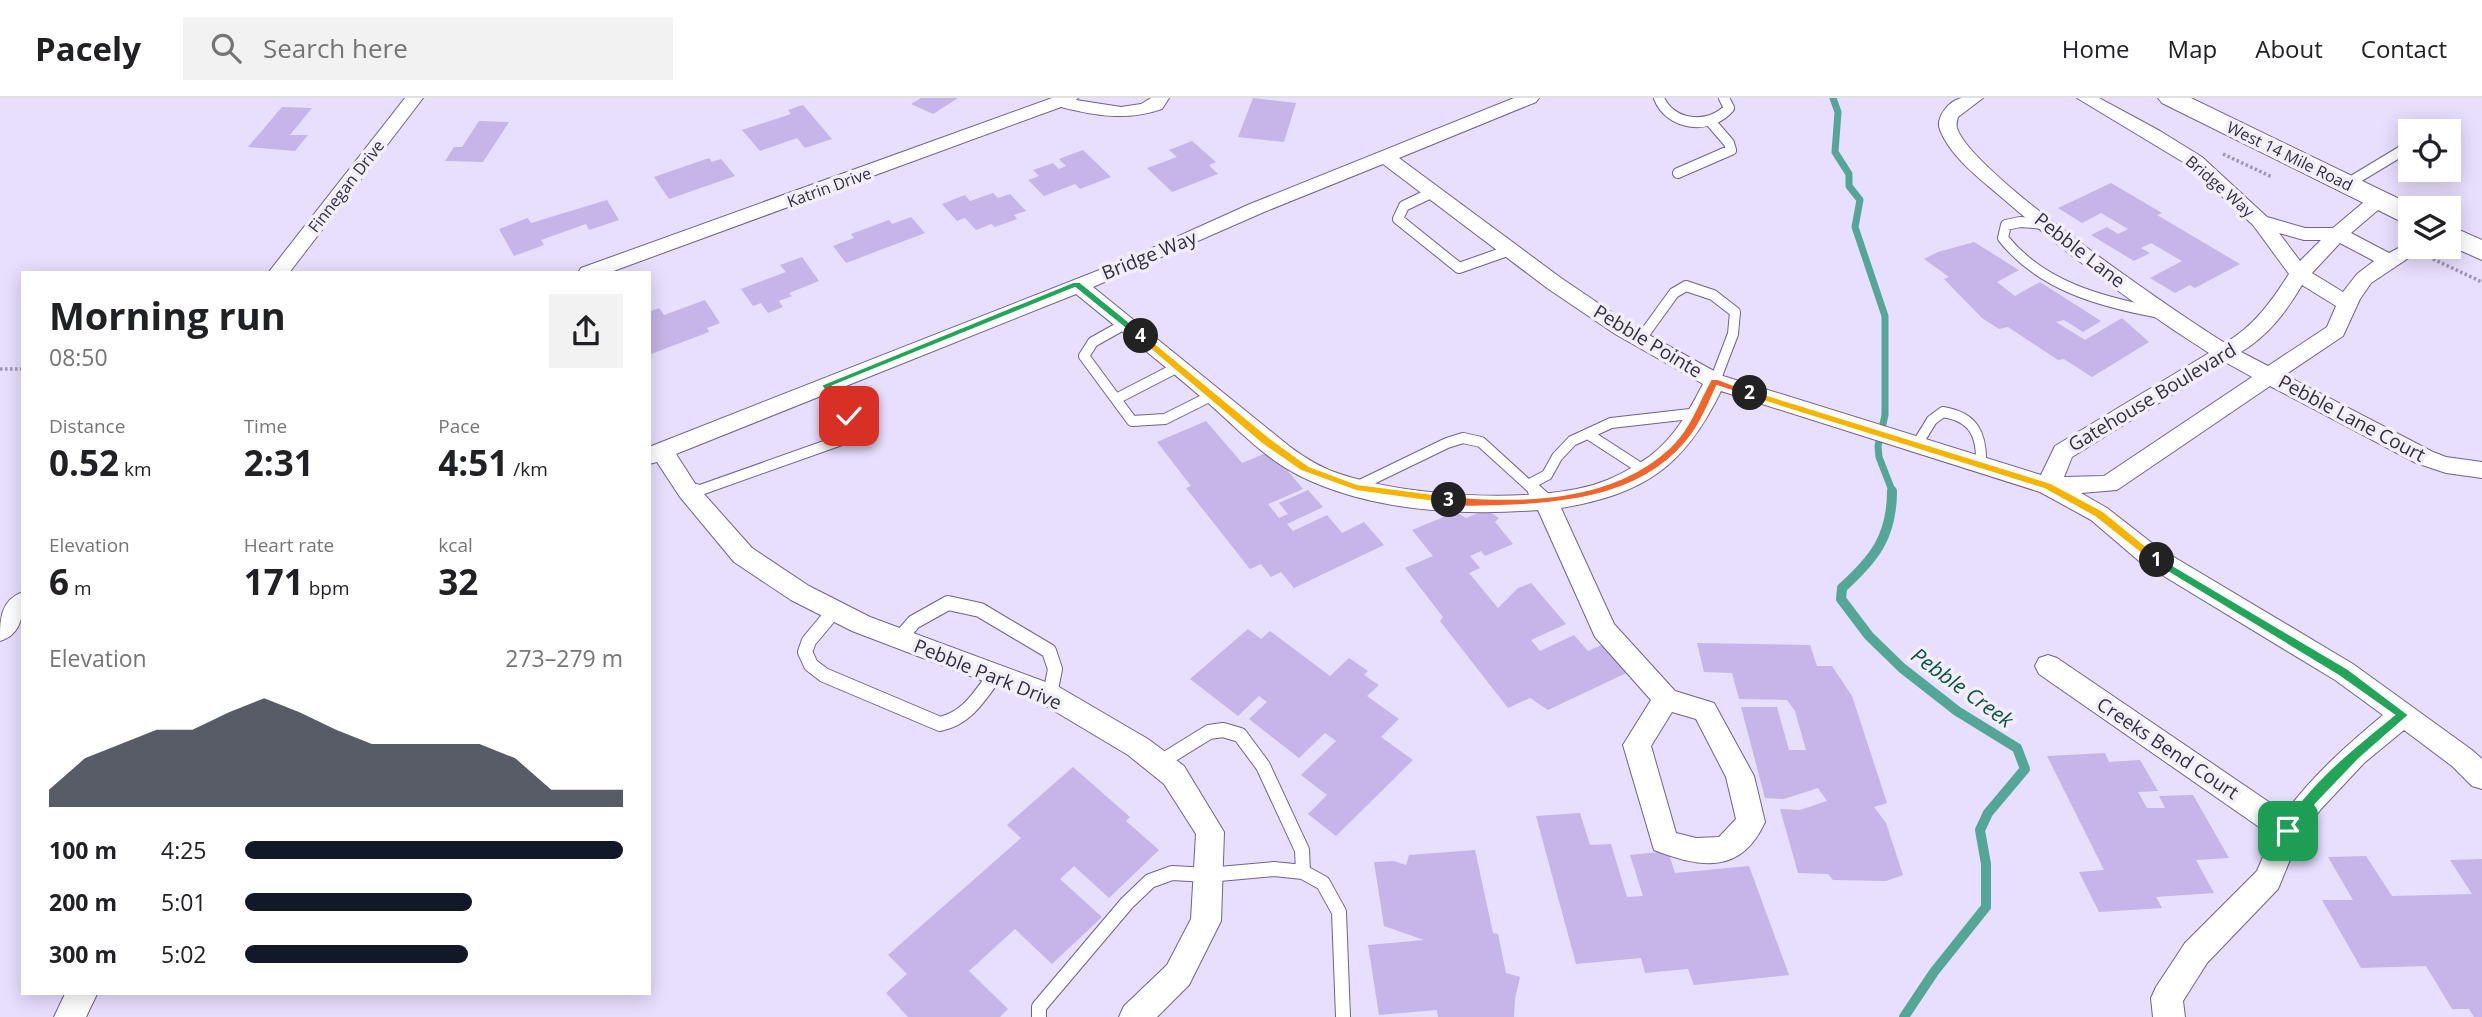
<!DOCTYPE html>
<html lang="en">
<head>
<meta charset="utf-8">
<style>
	body { margin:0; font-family:"Open Sans",sans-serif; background:#f2f2f2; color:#202124; height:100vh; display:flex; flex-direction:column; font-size:26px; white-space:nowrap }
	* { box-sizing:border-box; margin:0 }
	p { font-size:23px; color:#757577 }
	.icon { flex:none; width:38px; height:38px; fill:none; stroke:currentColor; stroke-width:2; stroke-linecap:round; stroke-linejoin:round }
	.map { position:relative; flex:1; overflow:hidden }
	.details { position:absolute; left:21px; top:173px; width:630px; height:724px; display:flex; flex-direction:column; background:#fff; border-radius:0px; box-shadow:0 4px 18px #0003 }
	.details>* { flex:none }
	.controls { position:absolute; left:2398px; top:21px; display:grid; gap:14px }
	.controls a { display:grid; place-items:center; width:63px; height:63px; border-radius:0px; background:#fff; box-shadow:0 4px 18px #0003; font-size:35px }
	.pin { position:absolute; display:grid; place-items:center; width:60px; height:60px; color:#fff; margin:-30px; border-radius:14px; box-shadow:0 4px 10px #0006 }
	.km { position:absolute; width:35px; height:35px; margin:-18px; border-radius:50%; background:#222; color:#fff; font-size:19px; line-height:35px; text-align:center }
	.round { display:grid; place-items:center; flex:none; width:74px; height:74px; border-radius:0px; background:#f2f2f2 }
	.summary { display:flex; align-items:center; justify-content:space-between; height:119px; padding:0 28px }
	h1 { font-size:38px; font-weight:700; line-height:52px }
	.metrics { display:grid; grid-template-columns:repeat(3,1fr); gap:10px; height:119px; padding:7px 28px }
	.metrics div { display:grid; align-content:center }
	.metrics b { font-size:35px; font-weight:700 }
	.metrics small { font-size:19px; font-weight:400 }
	.metrics p { font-size:19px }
	.chart { height:196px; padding:14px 28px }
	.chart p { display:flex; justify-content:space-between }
	.chart svg { width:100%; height:126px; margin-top:7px; fill:#111827; opacity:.7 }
	ul { padding:0 28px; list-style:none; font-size:23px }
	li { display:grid; grid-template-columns:112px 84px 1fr; align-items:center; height:52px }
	li i { height:18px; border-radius:9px; background:#111827 }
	header { display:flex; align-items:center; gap:42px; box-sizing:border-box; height:98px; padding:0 35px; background:#fff; border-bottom:2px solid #e0e0e0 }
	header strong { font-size:33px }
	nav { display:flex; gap:38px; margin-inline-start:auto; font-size:24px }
	.search { width:490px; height:63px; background:#f2f2f2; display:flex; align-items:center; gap:18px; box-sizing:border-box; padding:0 24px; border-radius:0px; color:#757577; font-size:26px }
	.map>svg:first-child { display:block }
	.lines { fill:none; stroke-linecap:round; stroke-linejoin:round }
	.stream-far1 { stroke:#54a797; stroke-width:7 }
	.stream { stroke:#54a797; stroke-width:10 }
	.building { fill:#c5b5e8 }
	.lane-far1-casing { stroke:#70618f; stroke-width:12 }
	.lane-casing { stroke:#70618f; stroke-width:16 }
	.street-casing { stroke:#70618f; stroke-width:2 }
	.secondary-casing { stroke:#70618f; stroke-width:2 }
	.path { stroke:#9e96b1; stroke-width:3.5; stroke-dasharray:2.5 2.5; stroke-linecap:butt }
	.lane-far1 { stroke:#fff; stroke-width:10 }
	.lane { stroke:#fff; stroke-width:14 }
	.street { fill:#fff; fill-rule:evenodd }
	.secondary { fill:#fff; fill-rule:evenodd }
	.split-1 { fill:#22a559; stroke:#fff; stroke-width:2 }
	.split-2 { fill:#f5b400; stroke:#fff; stroke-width:2 }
	.split-3 { fill:#f0652b; stroke:#fff; stroke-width:2 }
	.split-4 { fill:#f5b400; stroke:#fff; stroke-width:2 }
	.split-5 { fill:#22a559; stroke:#fff; stroke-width:2 }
	.labels { text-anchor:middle; stroke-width:7; stroke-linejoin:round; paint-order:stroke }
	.far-street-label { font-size:16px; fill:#352e42; stroke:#f2effa }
	.street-label { font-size:19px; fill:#352e42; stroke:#f2effa }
	.water-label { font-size:21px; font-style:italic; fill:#0b5449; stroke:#f2effa }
</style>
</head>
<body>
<header>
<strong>Pacely</strong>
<div class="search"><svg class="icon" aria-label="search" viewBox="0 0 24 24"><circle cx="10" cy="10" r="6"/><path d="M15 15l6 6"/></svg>Search here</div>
<nav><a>Home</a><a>Map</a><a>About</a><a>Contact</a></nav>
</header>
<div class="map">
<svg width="2482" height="919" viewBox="0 0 2482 919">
	<rect width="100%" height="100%" fill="#e8defe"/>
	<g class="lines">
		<path class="stream-far1" d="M1833,0L1838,14L1835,54L1849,76V88L1860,102L1855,129L1885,218V317L1878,348L1879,359L1893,395"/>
		<path class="stream" d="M1892,393C1892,439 1874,461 1842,490L1841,501L1869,538L1902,570L1957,613L2017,650L2025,671L1988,715L1980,732L1986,766V809L1934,874L1904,919"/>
	</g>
	<path class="building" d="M921,0H958L933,16L911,6Z
		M1253,0L1296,5L1284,44L1238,39Z
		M803,7L832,41L805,50L797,40L760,53L742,32L791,16L788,12Z
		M282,9L312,10L290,37H308L295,53L248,49Z
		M479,23L509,24L483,64L445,63L454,49H462Z
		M1192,43L1216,64L1209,67L1218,76L1172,94L1147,70L1177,59L1169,52Z
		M1083,52L1111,79L1080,91L1075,86L1044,98L1028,82L1039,78L1033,72L1053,65L1059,71L1066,68L1059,61Z
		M709,60L712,64L721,61L735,78L669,101L654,79Z
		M2111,85L2162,115L2157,117L2240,166L2195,190L2190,187L2175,195L2150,180L2182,163L2151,145L2141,150L2150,155L2134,163L2091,137L2107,129L2118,136L2128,131L2101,115L2082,125L2058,110Z
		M993,95L998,100L1010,96L1026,113L1014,117L1017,121L995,129L991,126L976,132L965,120L957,123L942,106L965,97L970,103Z
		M607,102L619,122L589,132L586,126L541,142L544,147L514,158L499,131L528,120L531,125Z
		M911,119L925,135L846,165L833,148L854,140L851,136L889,122L892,126Z
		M1974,144L2019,172L1997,184L2015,198L2040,184L2101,223L2083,234L2064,222L2056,224L2085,242L2122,220L2149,244L2092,279L2064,261L2058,262L2008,229L1999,231L1982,220L1944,181L1949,179L1924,161L1938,154Z
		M802,159L819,183L789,195L792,198L779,203L783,209L768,215L761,205L753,208L741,191L786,174L780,167Z
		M705,202L720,225L707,230L709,234L651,256L649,214L659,210L664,217Z
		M1206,323L1242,365L1271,353L1303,391L1268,406L1279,420L1288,416L1279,405L1308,392L1323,409L1287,426L1293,433L1327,417L1342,435L1364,424L1384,447L1294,490L1281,474L1271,479L1261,466L1250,471L1186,390L1191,388L1157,344Z
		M1486,412L1499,420L1495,424L1513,446L1485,458L1481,453L1470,458L1480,470L1469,475L1498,510L1518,490L1531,485L1566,526L1531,542L1540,553L1574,537L1588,553L1613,542L1637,570L1548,612L1530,600L1508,610L1440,523L1443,519L1405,470L1433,458L1412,432L1456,414L1466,420Z
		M1248,531L1261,541L1270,533L1330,578L1349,560L1368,573L1364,577L1379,587L1367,598L1399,621L1381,639L1413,662L1336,738L1308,716L1327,697L1301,677L1336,643L1325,635L1299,660L1249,621L1267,604L1259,598L1238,618L1190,581Z
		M1697,545L1810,547L1817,568H1832L1852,598L1887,705L1874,709L1886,725L1903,777L1886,783L1833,782L1828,776L1798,775L1780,711L1800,712L1827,703L1818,690L1784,701L1765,700L1741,609H1777L1789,652H1806L1795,613L1787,602L1739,601L1732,575L1704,574Z
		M2105,655L2109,664L2140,662L2158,693L2138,694L2147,710H2165L2159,698L2193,697L2229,760L2196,762L2214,795L2156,799L2162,810L2099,814L2079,774L2104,772L2047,658Z
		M1073,669L1130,719L1126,723L1159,752L1109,800L1074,768L1060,781L1102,819L1052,866L1015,831L969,873L1008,911L1000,919H908L886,895L907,876L888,857L1021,740L1007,727Z
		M1580,715L1590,747L1611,746L1627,799L1643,798L1630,757L1668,753L1675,775L1749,768L1789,877L1694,887L1688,871L1645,875L1641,860L1576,866L1536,718Z
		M1475,752L1493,835L1498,836L1506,875L1520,879L1515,901L1514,919H1438L1437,912L1379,917L1368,847L1424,842L1384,828L1374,764L1394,763L1406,767L1409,757Z
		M2366,758L2392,798L2472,796L2450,762L2482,761V919H2474L2469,911H2452L2426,868L2361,870L2322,802H2353L2328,759Z"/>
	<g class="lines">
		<g class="lane-far1-casing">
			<path id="lane-far1" d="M1659,0C1670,28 1710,32 1729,10L1724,0
				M2433,33L2443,27
				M1678,75L1731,52L1729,45L1710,23
				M2347,86L2410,48
				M1433,94L1404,108L1398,121L1459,170L1510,152
				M2046,126L2020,124L2006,127L2003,140C2041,188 2101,204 2160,215
				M1125,226L1093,244L1084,258L1132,323L1165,321L1213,297
				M1640,242L1674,195L1686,188L1713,197L1735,214L1733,236L1715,283
				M1116,301L1178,269
				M1588,336L1645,373
				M1916,348L1932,322L1943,314C1974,319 1982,337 1981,366
				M1528,387L1547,377L1557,359L1572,343L1611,325L1699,315
				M1356,389L1447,345L1463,340L1481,344L1537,395
				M692,395L847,340L849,318L826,287"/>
		</g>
		<g class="lane-casing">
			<path id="lane" d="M1535,393L1546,403
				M691,395L696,393
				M834,513L809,543L805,554L811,567L824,577L940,626C968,620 980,597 996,576
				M900,540L914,524L948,505L980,512L1049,553L1055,571L1050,597
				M1159,665L1209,634L1223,632L1240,637L1263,668L1302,752L1303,774
				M1039,919V909L1127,805L1150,783L1172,775L1208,777L1274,771L1303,774L1323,785L1339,814L1343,919"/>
		</g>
		<g class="street-casing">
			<path id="street" d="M405,0H423L289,175H268Z
				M1052,0H1078L1076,2L1121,9L1141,6L1151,0H1169L1162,11C1127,23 1096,18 1061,9L608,175H578L581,170Z
				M1514,0H1539L1536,4L1399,60L1561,180L1629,226L1723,278L2041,377L2055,348L2209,255C2136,209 2066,155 2000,98C1979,80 1951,59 1940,32C1935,20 1949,2 1962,0C1968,0 1976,0 1983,0L1958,19C1957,23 1956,26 1957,30C1971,75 2178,216 2225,245C2254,228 2271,204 2289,176L2253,127L2188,67L2077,0H2099L2160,33L2202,59L2267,119L2305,130H2333L2371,98H2385L2388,102L2385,106L2351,135L2389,155L2410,144V149H2425L2371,185L2360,201L2343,238L2285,277L2433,354L2446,359L2482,364V380L2446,375L2416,365L2270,288L2117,392L2081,395L2107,410L2157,449L2353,566L2472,652L2482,661V691L2472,688L2452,668L2404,632L2364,665L2321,711L2299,740L2278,791L2207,865L2183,903L2185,919H2153L2151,900L2156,889L2185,845L2257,773L2272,738L2039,576L2035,568L2039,560L2048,557L2057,560L2285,715C2313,677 2347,647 2383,617L2335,582L2139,463L2091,422L2040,394L1721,293C1684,369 1644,396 1561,410L1614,526L1675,593L1714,605L1754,678L1765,724C1741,777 1700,770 1654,752L1623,647L1651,602L1595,539L1538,412C1461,418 1369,413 1298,377C1264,360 1236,329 1207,304C1164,267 1120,232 1076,196L676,356L696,387L752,450L809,488L870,519L1059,589L1148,641L1184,668L1224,734L1221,823L1189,887L1157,919H1119L1124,908L1167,867L1191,821L1196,736L1164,686L1128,657L1041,605L852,533L791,502L734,464L680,399L657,364L649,366V349L1130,160L1250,106ZM1383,66L1547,190L1615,236L1703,286C1689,313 1675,339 1650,358C1633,370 1613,381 1593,387C1526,406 1406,398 1340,376C1321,370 1305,360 1289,348L1093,189L1264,114ZM2279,135L2304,142H2321L2300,163ZM2340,145L2374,163L2357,176L2343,194L2312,175ZM2302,187L2336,208L2327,229L2268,268L2241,254C2268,238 2286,214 2302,187ZM2225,264L2252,279L2104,378L2064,379L2072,359ZM1672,614L1696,621L1726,679L1736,721L1719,739L1696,740L1676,735L1651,648Z
				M23,494C23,515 23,536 0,543C0,522 0,502 23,494Z
				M65,896H97L86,919H54Z"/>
		</g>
		<g class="secondary-casing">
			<path id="secondary" d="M2158,0H2191L2418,110H2410V125L2400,123L2162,5Z
				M2448,127L2482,142V162L2448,147Z"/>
		</g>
		<path class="path" d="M2223,56L2272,79
			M2433,161L2482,184
			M0,271H23"/>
		<use href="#lane-far1" class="lane-far1"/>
		<use href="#lane" class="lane"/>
		<use href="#street" class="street"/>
		<use href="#secondary" class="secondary"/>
	</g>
	<path class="split-1" d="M2157,458L2348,571L2409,617L2359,661L2316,706L2293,737L2288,738L2281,733C2304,688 2356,648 2394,617L2339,578L2153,465L2152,462Z"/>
	<path class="split-2" d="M1747,293H1754L2051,385L2103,413L2163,462L2161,465H2153L2095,419L2044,391L1747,298Z"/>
	<path class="split-3" d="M1711,281H1718L1755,295L1750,299L1717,288C1710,303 1703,321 1693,335C1649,397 1570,406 1500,408C1485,408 1455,412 1443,402L1449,398C1523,405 1612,403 1669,350C1690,331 1698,304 1711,281Z"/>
	<path class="split-4" d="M1137,236H1144L1270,340L1309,368L1357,386L1449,398L1454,402L1449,406L1356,393L1301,373L1262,346L1137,240Z"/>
	<path class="split-5" d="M1073,184H1080L1144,236V240H1137L1075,190L833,288L853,315V321H845L821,287Z"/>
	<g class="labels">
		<g class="far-street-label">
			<text transform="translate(2290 58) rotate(26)" y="6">West 14 Mile Road</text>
			<text transform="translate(346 88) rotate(-52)" y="6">Finnegan Drive</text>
			<text transform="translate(2220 88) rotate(41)" y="6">Bridge Way</text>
			<text transform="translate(829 89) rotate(-20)" y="6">Katrin Drive</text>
		</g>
		<g class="street-label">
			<text transform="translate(2080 152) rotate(38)" y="7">Pebble Lane</text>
			<text transform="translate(1149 157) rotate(-22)" y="7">Bridge Way</text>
			<text transform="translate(1648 243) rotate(31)" y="7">Pebble Pointe</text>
			<text transform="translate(2152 299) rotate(-31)" y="7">Gatehouse Boulevard</text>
			<text transform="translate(2352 320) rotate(28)" y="7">Pebble Lane Court</text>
			<text transform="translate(988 576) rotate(22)" y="7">Pebble Park Drive</text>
			<text transform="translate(2168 650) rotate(34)" y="7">Creeks Bend Court</text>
		</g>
		<g class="water-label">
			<text transform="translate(1962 590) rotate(36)" y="7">Pebble Creek</text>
		</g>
	</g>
</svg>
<div class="controls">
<a><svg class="icon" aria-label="locate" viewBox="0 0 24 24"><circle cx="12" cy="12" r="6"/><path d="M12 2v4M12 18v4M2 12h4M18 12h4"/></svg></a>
<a><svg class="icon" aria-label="layers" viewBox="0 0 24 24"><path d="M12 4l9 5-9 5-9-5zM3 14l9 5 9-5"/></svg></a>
</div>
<div class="pin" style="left:2288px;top:733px;background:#1e9e55"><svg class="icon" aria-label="arrive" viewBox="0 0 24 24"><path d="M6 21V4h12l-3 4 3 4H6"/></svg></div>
<div class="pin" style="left:849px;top:318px;background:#d93025"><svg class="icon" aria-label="check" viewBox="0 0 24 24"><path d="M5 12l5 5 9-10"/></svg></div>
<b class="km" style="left:2157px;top:462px">1</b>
<b class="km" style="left:1750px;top:295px">2</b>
<b class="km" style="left:1449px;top:402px">3</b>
<b class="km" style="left:1141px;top:238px">4</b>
<section class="details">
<div class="summary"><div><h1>Morning run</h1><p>08:50</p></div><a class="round"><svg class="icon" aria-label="share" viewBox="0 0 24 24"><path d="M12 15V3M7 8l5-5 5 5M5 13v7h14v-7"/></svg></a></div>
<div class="metrics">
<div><p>Distance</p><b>0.52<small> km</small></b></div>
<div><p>Time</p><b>2:31</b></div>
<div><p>Pace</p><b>4:51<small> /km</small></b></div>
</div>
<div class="metrics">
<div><p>Elevation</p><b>6<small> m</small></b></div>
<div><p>Heart rate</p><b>171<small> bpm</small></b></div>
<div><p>kcal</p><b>32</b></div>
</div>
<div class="chart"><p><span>Elevation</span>273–279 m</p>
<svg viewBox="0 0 160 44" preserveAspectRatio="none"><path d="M0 44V38L10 27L20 22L30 17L40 17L50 11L60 6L70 11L80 17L90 22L100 22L110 22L120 22L130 27L140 38L150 38L160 38V44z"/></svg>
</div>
<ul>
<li><b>100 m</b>4:25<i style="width:100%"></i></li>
<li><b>200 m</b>5:01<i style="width:60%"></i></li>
<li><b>300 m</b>5:02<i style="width:59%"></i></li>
</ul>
</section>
</div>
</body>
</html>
